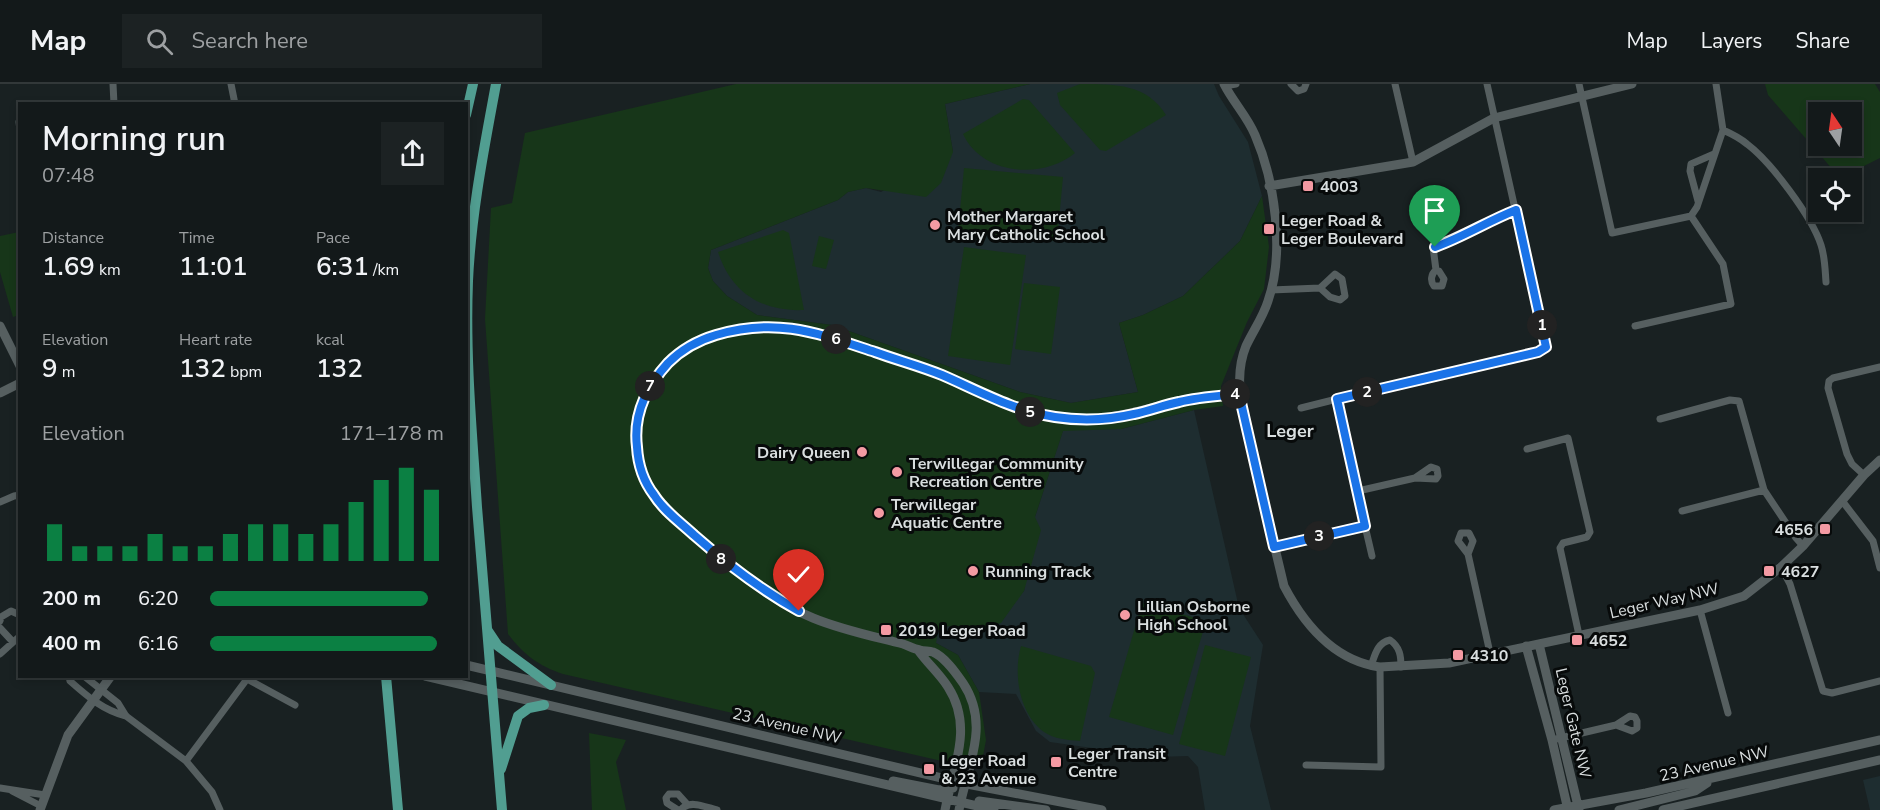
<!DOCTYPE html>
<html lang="en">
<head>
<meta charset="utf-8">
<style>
	body { margin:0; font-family:"Nunito Sans",sans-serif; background:#1c2223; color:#f1f3f6; height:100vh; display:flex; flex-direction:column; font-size:22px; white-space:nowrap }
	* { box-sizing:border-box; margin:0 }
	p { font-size:20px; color:#9da0a2 }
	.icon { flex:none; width:33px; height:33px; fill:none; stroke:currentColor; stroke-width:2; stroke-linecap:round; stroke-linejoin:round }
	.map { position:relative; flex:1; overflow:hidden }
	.details { position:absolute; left:18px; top:18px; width:450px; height:576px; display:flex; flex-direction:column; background:#13191a; border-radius:0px; box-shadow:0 3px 9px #0003,0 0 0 2px #323839 }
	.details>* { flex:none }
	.needle { width:39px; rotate:347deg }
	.buttons { position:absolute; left:1808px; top:18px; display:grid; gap:12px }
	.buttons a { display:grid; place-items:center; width:54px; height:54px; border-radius:0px; background:#13191a; box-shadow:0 3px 9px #0003,0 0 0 2px #323839; font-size:30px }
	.pin { position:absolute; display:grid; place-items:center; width:51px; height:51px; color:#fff; margin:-62px -26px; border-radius:50% 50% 50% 0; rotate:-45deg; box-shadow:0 0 6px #0007 }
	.pin .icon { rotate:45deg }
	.km { position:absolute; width:30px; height:30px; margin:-15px; border-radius:50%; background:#222; color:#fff; font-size:16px; line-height:30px; text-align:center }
	.round { display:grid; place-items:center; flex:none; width:63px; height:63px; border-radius:0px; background:#1c2223 }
	.headline { display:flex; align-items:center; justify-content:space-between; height:102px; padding:0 24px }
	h1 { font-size:33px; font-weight:600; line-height:45px }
	.figures { display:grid; grid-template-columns:repeat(3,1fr); gap:9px; height:102px; padding:6px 24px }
	.figures div { display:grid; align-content:center }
	.figures b { font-size:26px; font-weight:600 }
	.figures small { font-size:16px; font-weight:400 }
	.figures p { font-size:16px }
	.chart { height:168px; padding:12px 24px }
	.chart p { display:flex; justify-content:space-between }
	.chart svg { width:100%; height:108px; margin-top:6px; stroke:#0b8043; stroke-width:6 }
	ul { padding:0 24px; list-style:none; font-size:20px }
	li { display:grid; grid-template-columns:96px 72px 1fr; align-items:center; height:45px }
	li i { height:15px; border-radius:8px; background:#0b8043 }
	header { display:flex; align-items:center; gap:36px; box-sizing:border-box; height:84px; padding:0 30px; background:#13191a; border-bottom:2px solid #323839 }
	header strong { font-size:28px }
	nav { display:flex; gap:33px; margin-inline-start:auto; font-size:21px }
	.search { width:420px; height:54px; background:#1c2223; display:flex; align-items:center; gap:15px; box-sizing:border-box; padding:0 21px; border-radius:0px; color:#9da0a2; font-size:22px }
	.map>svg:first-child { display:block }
	.built { fill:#1e2d30 }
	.green { fill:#173619; fill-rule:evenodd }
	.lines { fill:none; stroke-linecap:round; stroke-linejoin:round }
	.street { stroke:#565f60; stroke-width:7 }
	.secondary { stroke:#565f60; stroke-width:9 }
	.primary { stroke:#519e91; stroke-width:10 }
	.route-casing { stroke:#fff; stroke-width:12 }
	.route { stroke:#1a73e8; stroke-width:8 }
	.poi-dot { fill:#f49aa3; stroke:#070a0a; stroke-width:2 }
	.labels { text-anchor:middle; stroke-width:6; stroke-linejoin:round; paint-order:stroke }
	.poi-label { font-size:16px; font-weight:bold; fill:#d9dedf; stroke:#070a0a; text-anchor:start }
	.street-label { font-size:16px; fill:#d9dedf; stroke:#070a0a }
	.neighbourhood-label { font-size:18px; font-weight:bold; fill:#d9dedf; stroke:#070a0a }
</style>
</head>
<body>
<header>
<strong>Map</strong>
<div class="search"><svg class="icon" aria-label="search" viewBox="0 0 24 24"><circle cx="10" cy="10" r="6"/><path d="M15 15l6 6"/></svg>Search here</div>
<nav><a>Map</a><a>Layers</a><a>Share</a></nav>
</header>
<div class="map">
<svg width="1880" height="726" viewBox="0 0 1880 726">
	<rect width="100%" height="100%" fill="#192122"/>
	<path class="built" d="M1030,0H1214L1219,12L1248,58L1262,112L1240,157L1183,212L1143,231L1119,239L1138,308L1071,319L1020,308L832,241L757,231L727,212L713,197L708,184L711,166L838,116L848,108L866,104L881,108L953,68L945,20Z
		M1194,326L1239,524L1263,561L1250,642L1271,726H1205L1198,683L1188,672L1155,673L1050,658L1036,647L1016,610L979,608L958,571L936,559V553L941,544L948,542L974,547L1016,515L1024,507L1035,433L1063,346L1121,345Z
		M1880,692V726H1870L1863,696Z"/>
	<path class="green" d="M736,0H1030L945,20L953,68L941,99L926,113L866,104L848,108L838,116L711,166L708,184L713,197L727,212L757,231L832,241L1020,308L1071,319L1138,308L1119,239L1143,231L1183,212L1240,157L1262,112L1269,163L1264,205L1247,238L1221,302L1223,322L1194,326L1121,345L1063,347L1035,433L1041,446L1024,507L1001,539L974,547L948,542L938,546L936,559L958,571L979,608L986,656L981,683L946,678L563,590C539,582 524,571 508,550L485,235L491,124L512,119L525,49Z
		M1080,0C1116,0 1147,0 1166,31L1106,67L1100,66L1060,21L1057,9Z
		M1765,0H1875L1880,8V74L1840,94L1768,11ZM1818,28H1851V62H1818Z
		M1023,15L1029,16L1075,69C1042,96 982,91 963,50Z
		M964,84L1063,93L1057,157L958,148Z
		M783,146L789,149L804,226C761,228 731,208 718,168Z
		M19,148V231L13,233L0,188V152Z
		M819,152L834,156L826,185L812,182Z
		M964,163L1026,171L1010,281L948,272Z
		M1024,199L1060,203L1051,270L1015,265Z
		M1142,519L1206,537L1173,651L1109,633Z
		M1205,561L1251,573L1225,672L1179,660Z
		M1021,562L1091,582L1095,589L1080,657C1068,656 1054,655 1044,648C1019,630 1013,589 1021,562Z
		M589,649L626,656L616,678L626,726H592Z"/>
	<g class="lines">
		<path class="street" d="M113,0L114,20
			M231,0L235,20
			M1291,0L1298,7L1304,5L1306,0
			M1395,0L1413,78
			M1579,0L1612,149L1691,132L1697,123L1723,46L1716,0
			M1225,2L1236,0
			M19,38L20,46
			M1723,46C1732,50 1740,54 1747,60C1771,78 1812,133 1821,161C1825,173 1825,185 1826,198
			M1698,117L1690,87L1691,80L1714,70
			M1436,186C1431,190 1430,197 1434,202H1442L1444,195L1439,187L1436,186L1433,163C1462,153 1488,138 1516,126
			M1271,206L1320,204L1335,190L1342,195L1345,212L1340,216L1330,213L1320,204
			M1635,242L1731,220L1723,180L1691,132
			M1301,324L1337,315
			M1660,335L1730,316L1739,317L1764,406L1796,454L1803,462
			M1527,365L1568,354L1590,448L1587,453L1563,459L1560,464L1579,551
			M1864,391L1852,380L1847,370L1828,304L1829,297L1833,294L1880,283
			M1358,407L1415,394L1431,383L1437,385L1438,392L1436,395L1415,394
			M0,418L14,412L20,411
			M1843,418L1873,457L1880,484
			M1682,427L1764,406
			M1365,442L1372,472
			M1274,463L1365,442L1337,315L1538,268L1546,263L1487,0
			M1468,470L1458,457L1461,449H1469L1473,457L1468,470L1490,569
			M1781,483L1790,500L1823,607L1832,609L1880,597
			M1700,526L1728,629
			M0,537L1,533L11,527L20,531
			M0,544L13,558
			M0,570L20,552
			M1371,582C1375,571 1377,559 1390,556C1400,563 1401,572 1401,583
			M69,592L70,597C88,613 103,626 126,632
			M84,592L118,619L126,632L186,677L212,708L220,726
			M1552,656L1616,641L1632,647L1637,644V637L1635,633L1630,632L1616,641
			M186,677L247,595L295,621
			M1306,681L1381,683L1380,583
			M0,704L45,711
			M12,707L41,722
			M678,726L667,719L666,714L669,710H678L687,720
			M681,726C689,715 705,723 717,726"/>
		<path class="secondary" d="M1224,0C1233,18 1247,32 1255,51C1275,97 1285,169 1268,217C1263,233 1253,247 1246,262C1237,284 1239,307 1243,330L1284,502C1304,540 1334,577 1380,583L1449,579L1700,526L1744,512L1781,483L1803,462L1864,391L1880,376
			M1269,102L1413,78L1494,34L1632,0
			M0,242L20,282
			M0,309L20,299
			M1539,560L1579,726
			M1526,562L1552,656L1568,726
			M918,566C927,579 939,589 948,603C974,643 953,684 945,726
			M466,581L967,700L1102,726
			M425,592L994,726
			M893,697L939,706L953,704
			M979,717L1046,726
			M40,726L68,651L111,592
			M959,726C967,683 991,641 963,599C956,589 945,573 933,568C929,567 924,567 920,566C914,565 909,562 903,560C872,552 842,546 813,534C769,516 731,483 695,452C681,440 666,428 655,413C643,396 636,374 636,354C636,323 651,292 675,272C688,262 704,255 720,250C776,234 819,249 872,267C896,275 920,282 943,292C980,308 1014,327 1054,333C1102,340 1132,328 1177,318C1197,313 1218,312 1239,310
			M1554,726L1646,709L1880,656
			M1619,726L1695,707L1707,699
			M1663,726L1880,676"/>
		<path class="primary" d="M496,0C484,65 471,130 468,197C465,273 472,348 477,423C485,524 493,625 502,726
			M466,31L473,0
			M488,547L498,562L551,601
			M386,592L398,726
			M501,685L518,632L529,624L544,621"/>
	</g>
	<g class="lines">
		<g class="route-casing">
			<path id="route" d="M799,527C761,506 727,480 694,451C680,438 664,427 654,411C644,398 638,380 637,363C633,331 647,302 668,279C681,266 699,256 716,251C778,233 817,249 875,268C897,276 920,282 942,291C979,307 1014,327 1055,333C1081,337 1108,336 1134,330C1149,327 1164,321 1179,318C1199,313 1219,312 1239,310L1274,463L1365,442L1337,315L1538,268L1546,263L1516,126C1488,137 1463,153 1435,163"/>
		</g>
		<use href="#route" class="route"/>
	</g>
	<g class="poi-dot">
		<rect x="1302" y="96" width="12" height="12" rx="3"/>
		<circle cx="935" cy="141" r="6"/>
		<rect x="1263" y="139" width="12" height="12" rx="3"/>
		<circle cx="862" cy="368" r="6"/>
		<circle cx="897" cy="388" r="6"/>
		<circle cx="879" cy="429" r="6"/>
		<rect x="1819" y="439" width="12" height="12" rx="3"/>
		<circle cx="973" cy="487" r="6"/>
		<rect x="1763" y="481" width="12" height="12" rx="3"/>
		<circle cx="1125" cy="531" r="6"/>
		<rect x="880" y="540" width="12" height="12" rx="3"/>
		<rect x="1571" y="550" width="12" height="12" rx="3"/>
		<rect x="1452" y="565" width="12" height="12" rx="3"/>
		<rect x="1050" y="672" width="12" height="12" rx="3"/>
		<rect x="923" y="679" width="12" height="12" rx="3"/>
	</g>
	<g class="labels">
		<g class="poi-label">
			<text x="1320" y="108">4003</text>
			<text x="947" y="138">Mother Margaret<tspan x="947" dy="18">Mary Catholic School</tspan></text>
			<text x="1281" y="142">Leger Road &amp;<tspan x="1281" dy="18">Leger Boulevard</tspan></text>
			<text x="850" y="374" text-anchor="end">Dairy Queen</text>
			<text x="909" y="385">Terwillegar Community<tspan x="909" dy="18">Recreation Centre</tspan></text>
			<text x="891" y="426">Terwillegar<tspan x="891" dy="18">Aquatic Centre</tspan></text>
			<text x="1813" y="451" text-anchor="end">4656</text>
			<text x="985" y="493">Running Track</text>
			<text x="1781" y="493">4627</text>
			<text x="1137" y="528">Lillian Osborne<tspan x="1137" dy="18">High School</tspan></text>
			<text x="898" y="552">2019 Leger Road</text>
			<text x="1589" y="562">4652</text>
			<text x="1470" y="577">4310</text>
			<text x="1068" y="675">Leger Transit<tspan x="1068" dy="18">Centre</tspan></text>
			<text x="941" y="682">Leger Road<tspan x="941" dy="18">&amp; 23 Avenue</tspan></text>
		</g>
		<g class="street-label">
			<text transform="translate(1664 516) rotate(-13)" y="6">Leger Way NW</text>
			<text transform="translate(1574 639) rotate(77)" y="6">Leger Gate NW</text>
			<text transform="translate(787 641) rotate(13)" y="6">23 Avenue NW</text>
			<text transform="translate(1714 679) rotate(-13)" y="6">23 Avenue NW</text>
		</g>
		<g class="neighbourhood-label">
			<text x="1290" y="353">Leger</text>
		</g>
	</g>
</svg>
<div class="buttons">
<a><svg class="needle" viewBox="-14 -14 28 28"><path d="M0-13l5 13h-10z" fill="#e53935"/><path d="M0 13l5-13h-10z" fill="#9da0a2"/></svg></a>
<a><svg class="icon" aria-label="locate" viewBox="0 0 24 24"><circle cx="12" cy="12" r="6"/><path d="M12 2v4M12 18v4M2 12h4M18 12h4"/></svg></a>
</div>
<div class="pin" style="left:1435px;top:163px;background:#1e9e55"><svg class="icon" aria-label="arrive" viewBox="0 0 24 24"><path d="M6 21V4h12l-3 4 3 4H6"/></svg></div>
<div class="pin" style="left:799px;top:527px;background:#d93025"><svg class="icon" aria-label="check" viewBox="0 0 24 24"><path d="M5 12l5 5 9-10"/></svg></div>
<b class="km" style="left:1542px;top:241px">1</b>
<b class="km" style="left:1367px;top:308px">2</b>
<b class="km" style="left:1319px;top:452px">3</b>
<b class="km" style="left:1235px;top:310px">4</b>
<b class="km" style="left:1030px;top:328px">5</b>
<b class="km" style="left:836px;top:255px">6</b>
<b class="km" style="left:650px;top:302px">7</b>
<b class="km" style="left:721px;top:475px">8</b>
<section class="details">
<div class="headline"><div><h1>Morning run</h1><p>07:48</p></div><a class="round"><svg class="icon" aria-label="share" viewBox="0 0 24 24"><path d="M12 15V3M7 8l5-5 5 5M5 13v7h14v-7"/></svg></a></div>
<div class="figures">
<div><p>Distance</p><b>1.69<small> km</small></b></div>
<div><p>Time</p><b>11:01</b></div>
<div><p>Pace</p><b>6:31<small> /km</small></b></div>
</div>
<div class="figures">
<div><p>Elevation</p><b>9<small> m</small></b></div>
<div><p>Heart rate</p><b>132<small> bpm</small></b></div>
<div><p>kcal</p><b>132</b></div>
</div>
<div class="chart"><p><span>Elevation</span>171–178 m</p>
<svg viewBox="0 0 160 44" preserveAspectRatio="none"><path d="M5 44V29M15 44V38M25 44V38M35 44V38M45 44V33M55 44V38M65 44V38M75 44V33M85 44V29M95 44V29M105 44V33M115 44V29M125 44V20M135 44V11M145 44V6M155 44V15"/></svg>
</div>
<ul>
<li><b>200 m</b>6:20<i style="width:93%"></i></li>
<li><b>400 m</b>6:16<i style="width:97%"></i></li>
</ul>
</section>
</div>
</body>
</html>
